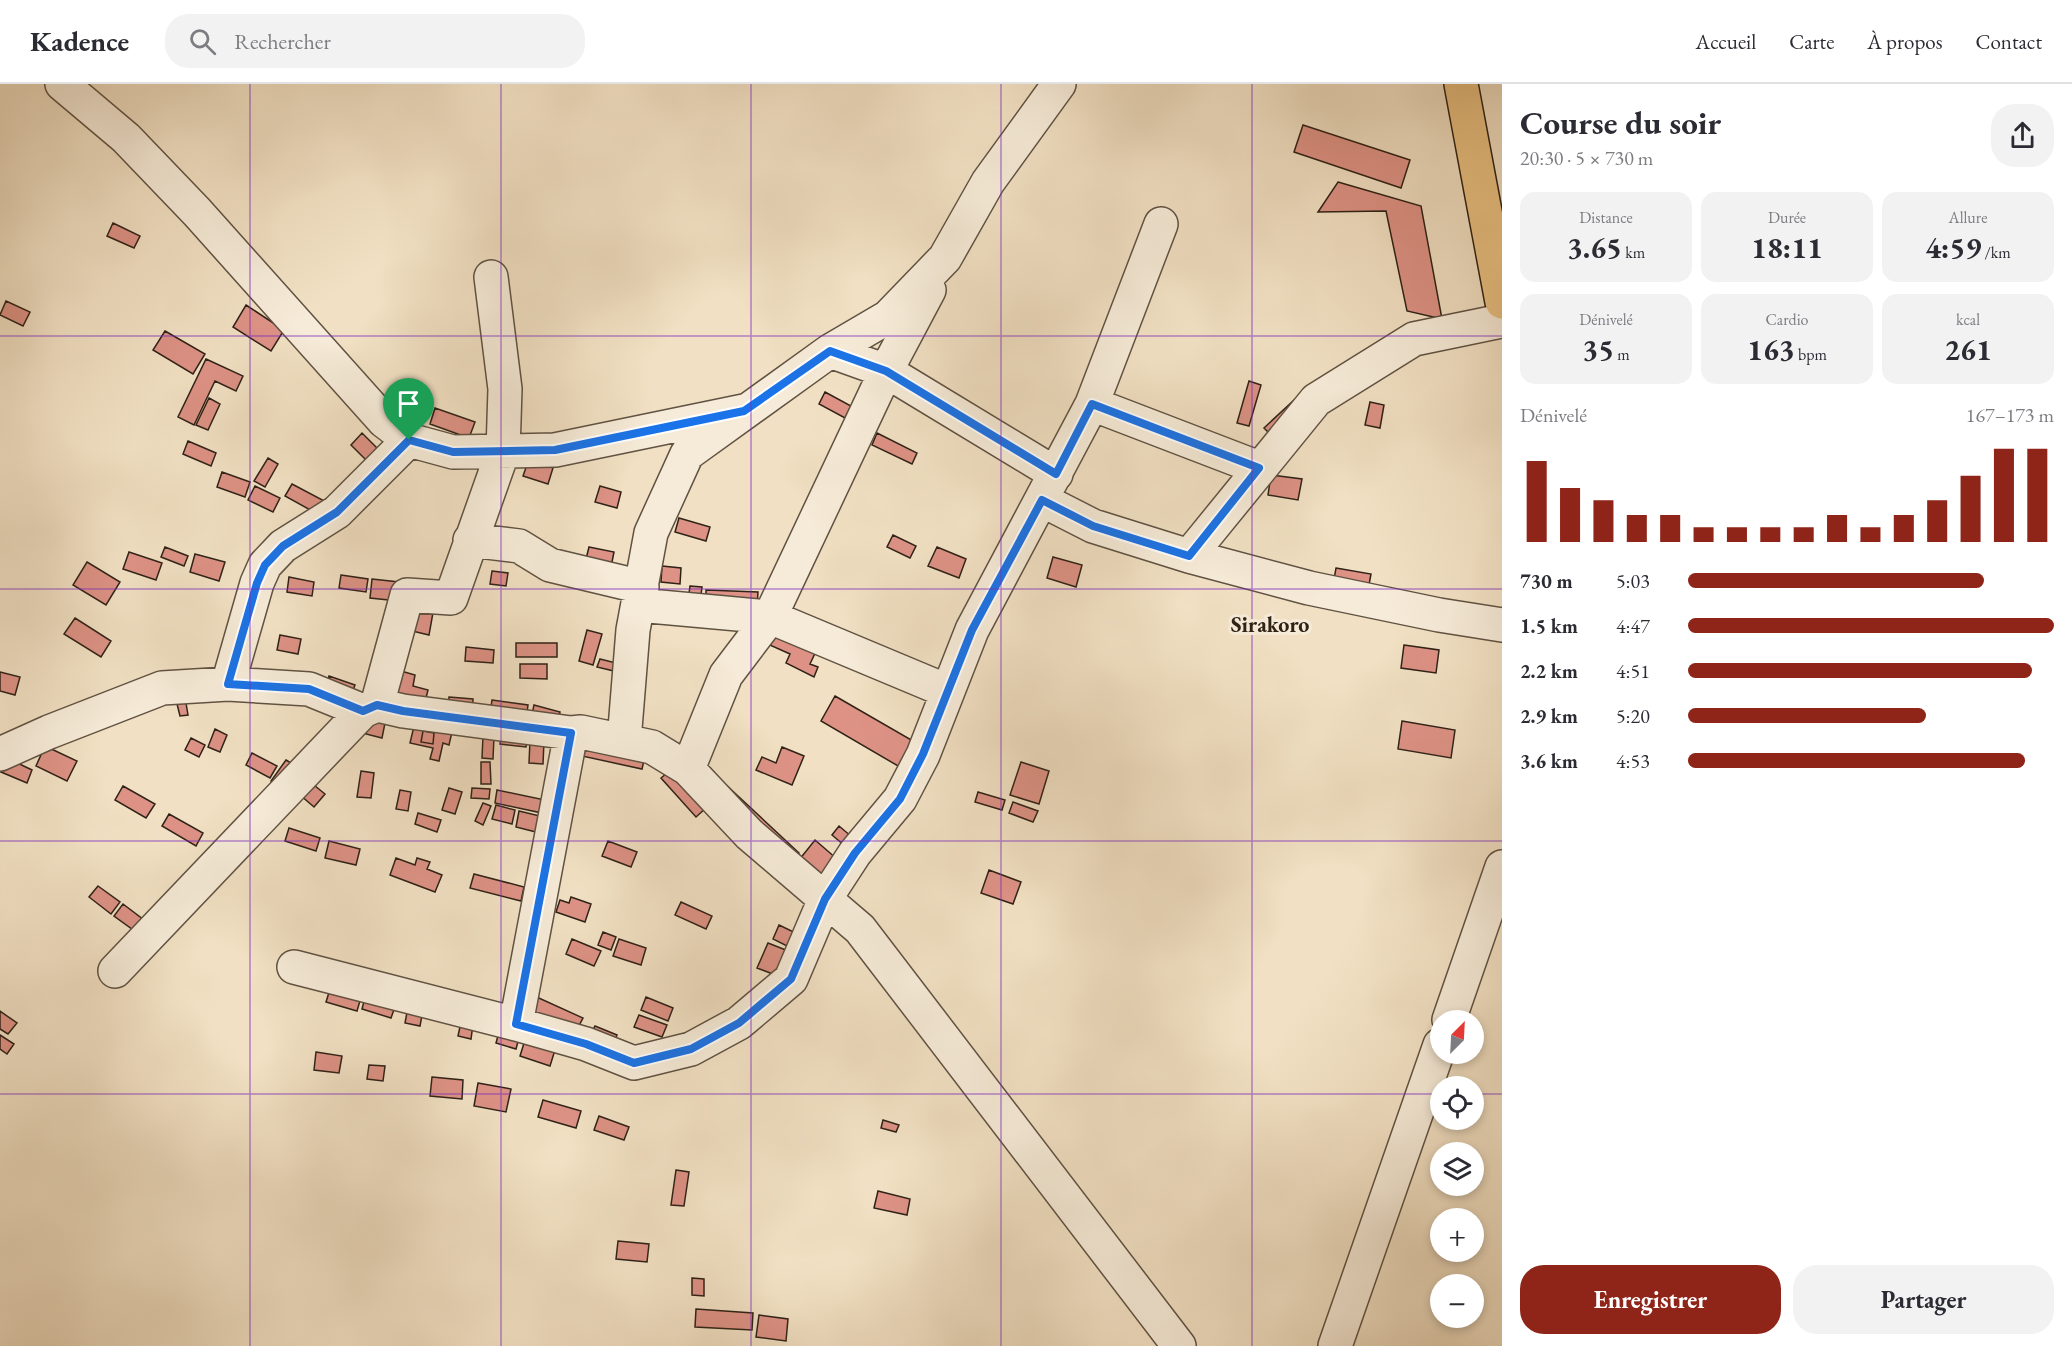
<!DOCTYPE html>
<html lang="fr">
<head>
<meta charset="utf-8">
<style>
	body { margin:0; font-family:"EB Garamond",serif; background:#f2f2f3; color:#2b2b33; height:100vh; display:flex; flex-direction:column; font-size:22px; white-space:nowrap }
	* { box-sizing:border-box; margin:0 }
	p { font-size:20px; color:#7c7c81 }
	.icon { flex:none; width:33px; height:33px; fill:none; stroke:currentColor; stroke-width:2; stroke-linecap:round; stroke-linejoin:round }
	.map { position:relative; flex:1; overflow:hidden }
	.sheet { display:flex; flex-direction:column; background:#fff; width:570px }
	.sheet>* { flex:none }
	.needle { width:39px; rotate:24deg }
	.controls { position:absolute; left:1430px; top:926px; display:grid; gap:12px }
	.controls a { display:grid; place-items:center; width:54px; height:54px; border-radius:50%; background:#fff; box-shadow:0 3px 9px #0003; font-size:30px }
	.pin { position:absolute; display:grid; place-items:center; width:51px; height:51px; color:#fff; margin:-62px -26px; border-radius:50% 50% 50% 0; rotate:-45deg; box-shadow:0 0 6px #0007 }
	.pin .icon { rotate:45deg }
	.round { display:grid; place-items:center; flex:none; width:63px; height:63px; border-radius:24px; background:#f2f2f3 }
	.head { display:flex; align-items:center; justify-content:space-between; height:102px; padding:0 18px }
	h1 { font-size:33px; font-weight:700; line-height:45px }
	.metrics { display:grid; grid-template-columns:repeat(3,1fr); gap:9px; height:102px; padding:6px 18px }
	.metrics div { display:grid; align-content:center; border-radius:15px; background:#f2f2f3; text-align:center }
	.metrics b { font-size:30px; font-weight:700 }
	.metrics small { font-size:16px; font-weight:400 }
	.metrics p { font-size:16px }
	.chart { height:168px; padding:12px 18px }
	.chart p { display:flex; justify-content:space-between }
	.chart svg { width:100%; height:108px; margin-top:6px; stroke:#8f2418; stroke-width:6 }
	.action { display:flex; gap:12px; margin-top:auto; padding:12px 18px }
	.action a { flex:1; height:69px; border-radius:24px; background:#8f2418; color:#fff; font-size:24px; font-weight:700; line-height:69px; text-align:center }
	.action a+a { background:#f2f2f3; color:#2b2b33 }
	ul { padding:0 18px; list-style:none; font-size:20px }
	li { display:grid; grid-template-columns:96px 72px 1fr; align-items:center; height:45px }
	li i { height:15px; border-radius:8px; background:#8f2418 }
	header { display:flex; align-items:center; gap:36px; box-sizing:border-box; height:84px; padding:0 30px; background:#fff; border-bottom:2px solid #e1e1e2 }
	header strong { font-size:28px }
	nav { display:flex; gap:33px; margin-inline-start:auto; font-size:21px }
	.search { width:420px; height:54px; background:#f2f2f3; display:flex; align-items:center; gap:15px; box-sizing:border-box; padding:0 21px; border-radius:24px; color:#7c7c81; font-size:22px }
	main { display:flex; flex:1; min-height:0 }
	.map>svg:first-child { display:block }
	.building { fill:#dd9285; stroke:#2f2217; stroke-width:1.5; fill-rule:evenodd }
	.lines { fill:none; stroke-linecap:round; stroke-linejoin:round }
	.minor-casing { stroke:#605242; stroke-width:36 }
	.major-casing { stroke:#2f2217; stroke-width:36 }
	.minor { stroke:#f6ebd8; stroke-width:33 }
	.major { stroke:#e8c082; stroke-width:33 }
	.route-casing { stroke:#fff; stroke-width:12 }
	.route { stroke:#1a73e8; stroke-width:8 }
	.grid { fill:none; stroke:#7b2cbf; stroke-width:1.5; stroke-opacity:0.55 }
	.labels { text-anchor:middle; stroke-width:6; stroke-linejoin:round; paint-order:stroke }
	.quarter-label { font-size:22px; font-weight:bold; fill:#2f2217; stroke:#f6ebd8 }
</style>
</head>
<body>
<header>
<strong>Kadence</strong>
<div class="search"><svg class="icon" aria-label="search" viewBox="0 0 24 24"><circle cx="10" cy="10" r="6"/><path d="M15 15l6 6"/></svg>Rechercher</div>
<nav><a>Accueil</a><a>Carte</a><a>À propos</a><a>Contact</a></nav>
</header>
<main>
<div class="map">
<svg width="1502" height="1262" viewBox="0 0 1502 1262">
	<rect width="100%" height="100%" fill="#f1e0c3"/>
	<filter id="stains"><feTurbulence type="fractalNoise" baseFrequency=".00333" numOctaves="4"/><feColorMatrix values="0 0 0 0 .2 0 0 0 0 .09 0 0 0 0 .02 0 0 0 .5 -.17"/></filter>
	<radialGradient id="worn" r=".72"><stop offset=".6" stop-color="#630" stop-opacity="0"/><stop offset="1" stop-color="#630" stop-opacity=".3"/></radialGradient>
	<path class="building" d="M1303,41L1410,76L1401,104L1294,68Z
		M1338,98L1421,122L1442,235L1407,227L1386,127L1318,128Z
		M113,139L140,152L134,164L107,152Z
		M6,217L30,228L23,242L0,231Z
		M246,221L284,246L271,267L233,243Z
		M165,247L205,270L193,290L153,266Z
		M206,275L243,292L236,307L215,297L194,341L178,333Z
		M1249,297L1261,301L1249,342L1237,339Z
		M825,308L851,322L845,334L819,320Z
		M209,314L220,320L208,346L196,341Z
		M1294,316L1301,324L1271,351L1264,344Z
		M1370,318L1384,321L1380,344L1365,341Z
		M435,324L475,338L469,354L430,340Z
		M362,349L380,367L369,379L351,361Z
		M877,349L917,369L912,380L872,361Z
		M188,357L216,369L211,382L183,370Z
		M268,374L278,380L265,403L254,397Z
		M529,375L553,384L548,400L523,392Z
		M222,388L250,398L245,413L217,403Z
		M1271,391L1302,395L1298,416L1268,411Z
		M292,400L330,420L323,433L285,412Z
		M255,402L280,414L273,428L248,416Z
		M600,402L621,408L617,424L595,418Z
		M679,434L710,443L706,457L675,448Z
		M893,451L916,462L910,474L887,463Z
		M165,463L188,472L184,482L161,473Z
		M589,463L614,468L610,488L584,483Z
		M937,463L966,475L959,494L928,482Z
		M129,468L162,479L156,496L123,485Z
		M195,470L225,478L219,497L190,488Z
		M1053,473L1082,481L1076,503L1047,494Z
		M87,478L120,498L106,521L73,501Z
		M662,482L681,484L680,500L661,498Z
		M1336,484L1371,490L1368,506L1333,501Z
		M492,487L508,489L506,502L490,500Z
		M341,491L368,495L366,508L339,504Z
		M289,493L314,498L312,512L287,508Z
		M372,495L399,498L398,517L370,514Z
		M690,502L702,503L700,518L688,517Z
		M706,506L758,508L757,523L706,520Z
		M413,519L434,523L429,551L408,546Z
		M75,534L111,557L101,573L64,550Z
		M768,541L817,565L810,580L818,583L814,593L786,579L790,570L761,557Z
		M587,546L602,550L593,581L579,577Z
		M280,551L301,555L298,570L277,566Z
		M516,559H557V573H516Z
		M1404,561L1439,566L1436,589L1401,584Z
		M466,563L494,566L493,579L465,577Z
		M600,575L616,579L614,587L597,583Z
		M520,580H547V595L520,594Z
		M401,587L415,591L413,602L428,606L423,626L393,618Z
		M0,588L20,593L15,611L0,607Z
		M329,592L355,601L350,614L325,606Z
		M835,612L920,661L905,686L821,637Z
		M449,613L473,615L472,630L448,628Z
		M492,616L528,621L526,635L490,630Z
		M186,619L188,631L180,632L177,620Z
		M534,621L560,628L557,641L531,635Z
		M368,636L385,639L382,654L366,650Z
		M1402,637L1455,646L1451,674L1398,665Z
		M415,638L452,648L449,661L443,659L439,677L430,675L433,664L410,659ZM423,647L434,649L433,660L421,658Z
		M215,645L227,651L220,668L208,663Z
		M502,646L528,650L526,663L500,660Z
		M423,647L434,649L433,660L421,658Z
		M483,652H494L493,675L482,674Z
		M191,654L205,661L199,673L185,666Z
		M530,656L544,657L543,680L529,679Z
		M584,658L645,672L642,685L582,672Z
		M45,662L77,677L67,697L36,682Z
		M782,663L804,672L792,701L756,686L762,673L776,679Z
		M252,669L277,682L270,694L246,681Z
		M7,674L32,686L27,699L1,688Z
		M286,676L296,682L282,704L271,697Z
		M481,678H490L491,700H481Z
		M1021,678L1049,687L1039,720L1010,711Z
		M672,685L706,724L696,733L661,694Z
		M361,687L374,689L371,714L357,713Z
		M304,693L325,710L314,723L293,705Z
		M723,698L799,769L791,777Z
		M123,702L155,720L146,734L115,716Z
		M449,704L462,708L455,730L442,726Z
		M472,704L490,705L489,715L471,714Z
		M400,706L411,708L408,727L396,725Z
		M497,706L545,716L542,729L495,719Z
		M978,708L1005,716L1002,726L975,718Z
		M1013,718L1038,727L1033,738L1009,729Z
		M483,719L491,722L483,741L475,737Z
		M496,721L515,726L512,740L492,735Z
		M519,727L544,733L540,749L516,743Z
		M418,729L441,736L437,748L415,740Z
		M169,730L203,749L196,762L162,742Z
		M839,742L852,753L845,762L832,751Z
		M289,744L320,754L316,767L285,757Z
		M815,756L837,775L820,794L799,776Z
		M329,757L360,765L356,781L325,774Z
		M608,757L637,768L631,783L602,772Z
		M396,774L415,781L417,774L430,778L427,785L442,791L435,808L390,791Z
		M989,786L1021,798L1013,820L981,809Z
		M474,790L524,803L521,817L470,804Z
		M98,802L120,818L111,830L89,813Z
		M571,813L591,820L585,838L556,828L560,816L569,819Z
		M681,818L712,832L706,845L675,831Z
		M123,820L144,836L136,848L114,832Z
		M779,841L802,852L795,866L773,855Z
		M603,848L616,853L611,866L598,861Z
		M572,855L601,867L594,882L566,870Z
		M619,855L646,864L641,881L613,872Z
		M768,859L796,870L786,895L757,884Z
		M331,902L362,910L357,927L326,918Z
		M366,910L396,920L391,934L362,925Z
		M530,910L583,934L575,949L523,925Z
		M646,913L673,924L668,937L641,926Z
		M408,923L423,926L420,942L405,939Z
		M0,927L17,939L8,950L0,945Z
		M639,931L667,941L662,953L634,943Z
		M461,938L473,940L471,955L458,952Z
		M595,942L617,951L611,966L588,956Z
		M499,948L519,954L516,965L496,959Z
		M0,951L14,960L7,970L0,965Z
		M525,956L555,966L550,982L520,972Z
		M316,968L342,972L339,989L314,986Z
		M369,981L385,982L383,997L367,995Z
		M432,993L463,996L462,1015L430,1012Z
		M478,999L511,1005L506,1028L474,1022Z
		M543,1016L581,1027L576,1044L538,1033Z
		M599,1032L629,1043L624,1056L594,1046Z
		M883,1036L899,1041L896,1048L881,1044Z
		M676,1086L689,1088L684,1122L671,1121Z
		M878,1107L910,1115L907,1131L874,1124Z
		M618,1157L649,1160L647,1178L616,1175Z
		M692,1194L704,1195V1212L692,1211Z
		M696,1225L753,1229L752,1246L695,1243Z
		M759,1231L788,1235L786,1257L756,1253Z"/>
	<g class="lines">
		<g class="minor-casing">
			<path id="minor" d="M62,0L126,54L197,128L384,337L409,356L453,368L555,366L744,327
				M830,267L886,287L1056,390
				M1092,320L1259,384
				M1042,416L1093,442L1189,472L1309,504L1439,531L1502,541
				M470,456L519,462L550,481L642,503
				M1189,472L1316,316L1414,255L1502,237
				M638,521L770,533L947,607
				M228,600L257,499L265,481L283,462L337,428L409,356
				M377,621L407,511L451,514L503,367L505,305L491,193
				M624,657L633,546L651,449L687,370L830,267L888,233L945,174L988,98L1059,0
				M0,670L49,648L162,604L228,600L309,605L363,627L377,621L403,627L571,649L581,648L652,663L688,685L749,750L860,845L1179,1262
				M688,685L726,591L770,533L886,287L929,206
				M294,883L516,940L586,960L634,979L691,965L739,939L791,895L825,815L855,769L900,715L923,671L972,546L1092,320L1161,140
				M115,887L363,627
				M1449,936L1502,783
				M516,940L571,649
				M1335,1262L1440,961"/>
		</g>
		<g class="major-casing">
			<path id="major" d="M1461,0L1502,218"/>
		</g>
		<use href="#minor" class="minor"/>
		<use href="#major" class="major"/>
	</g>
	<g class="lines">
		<g class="route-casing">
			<path id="route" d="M830,267L886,287L1056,390L1092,320L1259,384L1189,472L1093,442L1042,416L972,546L923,670L900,715L855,769L825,815L791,895L739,939L691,965L634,979L586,960L516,940L571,649L403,627L377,621L363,627L309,605L228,600L257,499L265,481L283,462L337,428L409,356L453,368L555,366L744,327Z"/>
		</g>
		<use href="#route" class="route"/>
	</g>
	<path class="grid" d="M250,0V1262M501,0V1262M751,0V1262M1001,0V1262M1252,0V1262M0,252H1502M0,505H1502M0,757H1502M0,1010H1440M1473,1010H1502"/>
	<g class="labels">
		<g class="quarter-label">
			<text x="1270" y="548">Sirakoro</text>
		</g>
	</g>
	<rect width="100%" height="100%" filter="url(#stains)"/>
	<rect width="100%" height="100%" fill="url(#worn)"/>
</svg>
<div class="controls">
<a><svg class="needle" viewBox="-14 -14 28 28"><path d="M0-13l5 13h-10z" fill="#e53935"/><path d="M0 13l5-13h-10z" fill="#7c7c81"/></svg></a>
<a><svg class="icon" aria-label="locate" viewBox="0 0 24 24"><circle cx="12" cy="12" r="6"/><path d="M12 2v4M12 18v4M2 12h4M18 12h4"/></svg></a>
<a><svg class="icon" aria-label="layers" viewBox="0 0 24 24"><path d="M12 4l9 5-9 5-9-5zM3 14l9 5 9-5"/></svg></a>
<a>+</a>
<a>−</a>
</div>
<div class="pin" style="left:409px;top:356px;background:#1e9e55"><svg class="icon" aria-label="arrive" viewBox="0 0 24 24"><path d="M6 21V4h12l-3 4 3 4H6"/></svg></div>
</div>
<section class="sheet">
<div class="head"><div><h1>Course du soir</h1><p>20:30 · 5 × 730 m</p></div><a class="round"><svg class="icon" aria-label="share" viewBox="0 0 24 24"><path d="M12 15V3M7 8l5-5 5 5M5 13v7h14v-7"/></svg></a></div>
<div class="metrics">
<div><p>Distance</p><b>3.65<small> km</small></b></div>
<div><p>Durée</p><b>18:11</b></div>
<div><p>Allure</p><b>4:59<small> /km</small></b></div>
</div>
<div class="metrics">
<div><p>Dénivelé</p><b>35<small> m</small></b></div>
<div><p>Cardio</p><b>163<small> bpm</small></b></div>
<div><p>kcal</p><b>261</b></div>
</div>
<div class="chart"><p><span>Dénivelé</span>167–173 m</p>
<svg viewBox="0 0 160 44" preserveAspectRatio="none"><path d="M5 44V11M15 44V22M25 44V27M35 44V33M45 44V33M55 44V38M65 44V38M75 44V38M85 44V38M95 44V33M105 44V38M115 44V33M125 44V27M135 44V17M145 44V6M155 44V6"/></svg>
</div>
<ul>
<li><b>730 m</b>5:03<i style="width:81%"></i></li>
<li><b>1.5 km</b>4:47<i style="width:100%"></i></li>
<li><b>2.2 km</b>4:51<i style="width:94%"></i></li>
<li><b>2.9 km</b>5:20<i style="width:65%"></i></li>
<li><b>3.6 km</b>4:53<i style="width:92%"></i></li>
</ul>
<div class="action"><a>Enregistrer</a><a>Partager</a></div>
</section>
</main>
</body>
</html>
